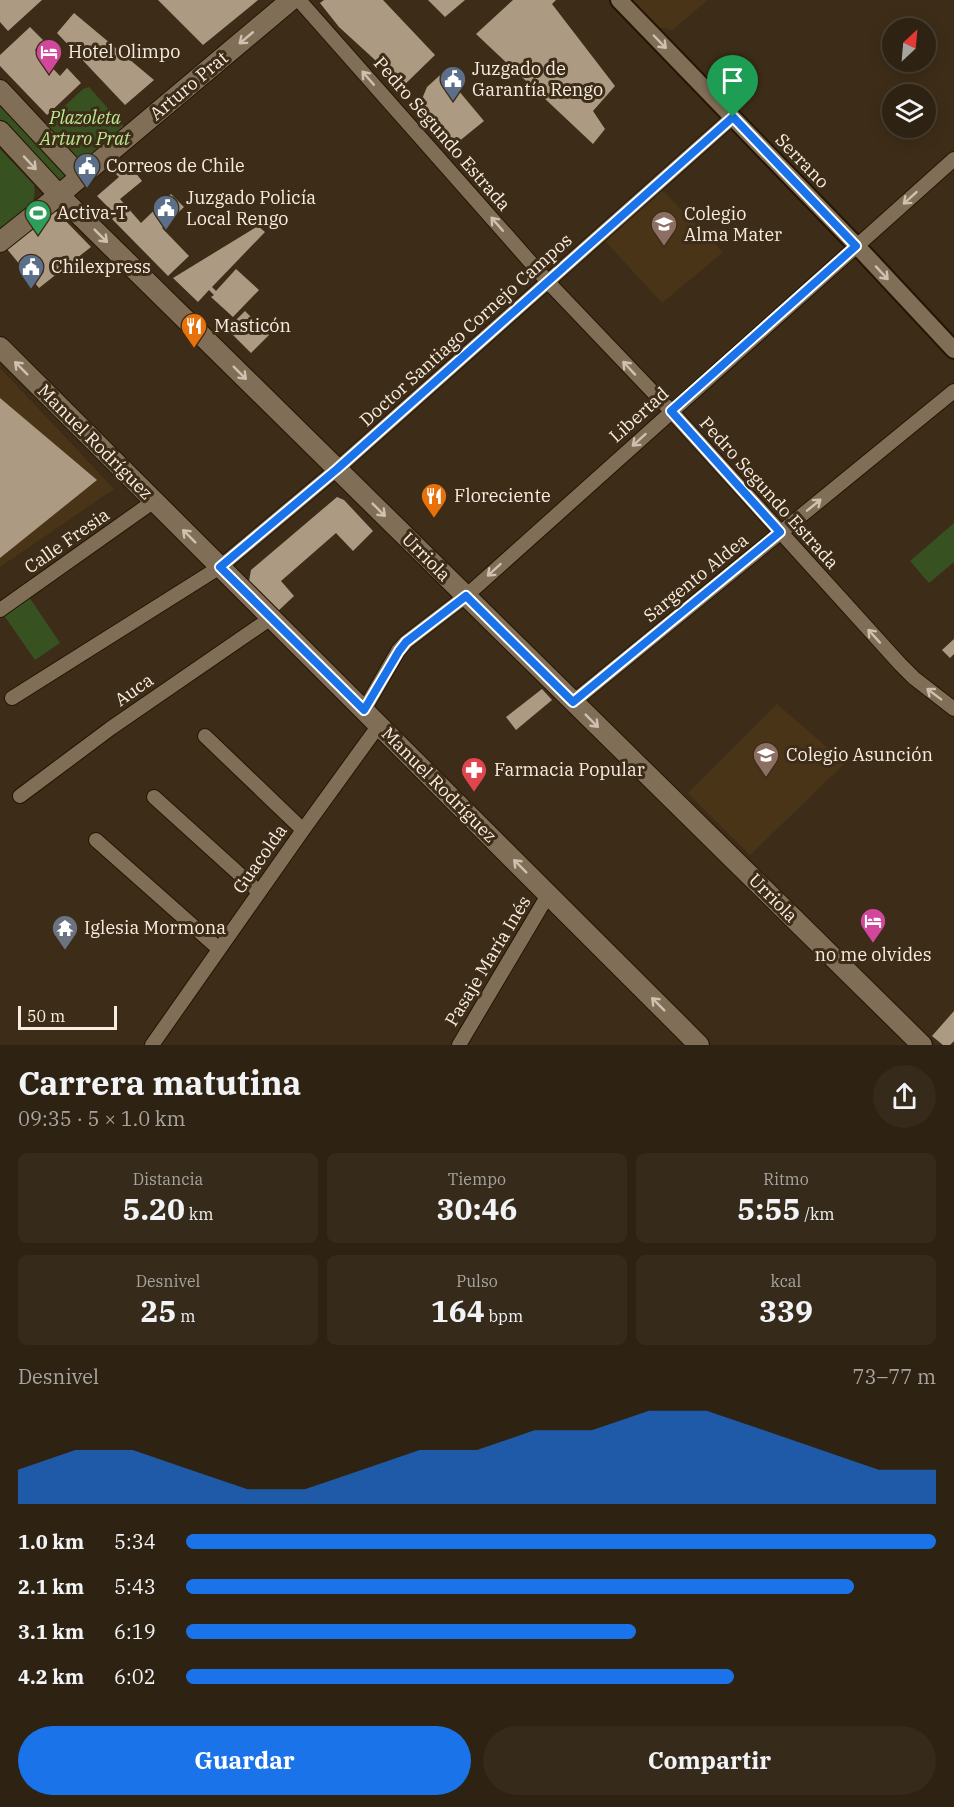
<!DOCTYPE html>
<html lang="es">
<head>
<meta charset="utf-8">
<style>
	body { margin:0; font-family:"IBM Plex Serif",serif; background:#362a1b; color:#f1f3f6; height:100vh; display:flex; flex-direction:column; font-size:22px; white-space:nowrap }
	* { box-sizing:border-box; margin:0 }
	p { font-size:20px; color:#a7a49f }
	.icon { flex:none; width:33px; height:33px; fill:none; stroke:currentColor; stroke-width:2; stroke-linecap:round; stroke-linejoin:round }
	.map { position:relative; height:1045px; overflow:hidden }
	.sheet { display:flex; flex-direction:column; background:#2e2212; flex:1 }
	.sheet>* { flex:none }
	.needle { width:39px; rotate:26deg }
	.buttons { position:absolute; left:882px; top:18px; display:grid; gap:12px }
	.buttons a { display:grid; place-items:center; width:54px; height:54px; border-radius:50%; background:#2e2212; box-shadow:0 3px 15px #0003,0 0 0 2px #493f32; font-size:30px }
	.scale { position:absolute; left:18px; bottom:15px; width:99px; box-sizing:border-box; padding-left:6px; border:3px solid #f8ede0; border-top:0; font-size:16px; line-height:21px; white-space:nowrap; color:#f8ede0; -webkit-text-stroke:4px #3d2d18; paint-order:stroke }
	.pin { position:absolute; display:grid; place-items:center; width:51px; height:51px; color:#fff; margin:-62px -26px; border-radius:50% 50% 50% 0; rotate:-45deg; box-shadow:0 0 6px #0007 }
	.pin .icon { rotate:45deg }
	.round { display:grid; place-items:center; flex:none; width:63px; height:63px; border-radius:32px; background:#362a1b }
	.head { display:flex; align-items:center; justify-content:space-between; height:102px; padding:0 18px }
	h1 { font-size:33px; font-weight:700; line-height:45px }
	.metrics { display:grid; grid-template-columns:repeat(3,1fr); gap:9px; height:102px; padding:6px 18px }
	.metrics div { display:grid; align-content:center; border-radius:9px; background:#362a1b; text-align:center }
	.metrics b { font-size:30px; font-weight:700 }
	.metrics small { font-size:16px; font-weight:400 }
	.metrics p { font-size:16px }
	.chart { height:168px; padding:12px 18px }
	.chart p { display:flex; justify-content:space-between }
	.chart svg { width:100%; height:108px; margin-top:6px; fill:#1a73e8; opacity:.7 }
	.button { display:flex; gap:12px; margin-top:auto; padding:12px 18px }
	.button a { flex:1; height:69px; border-radius:36px; background:#1a73e8; color:#fff; font-size:24px; font-weight:700; line-height:69px; text-align:center }
	.button a+a { background:#362a1b; color:#f1f3f6 }
	ul { padding:0 18px; list-style:none; font-size:20px }
	li { display:grid; grid-template-columns:96px 72px 1fr; align-items:center; height:45px }
	li i { height:15px; border-radius:8px; background:#1a73e8 }
	.map>svg:first-child { display:block }
	.built { fill:#493418 }
	.green { fill:#385121 }
	.building { fill:#ad9a82 }
	.lines { fill:none; stroke-linecap:round; stroke-linejoin:round }
	.minor-casing { stroke:#241502; stroke-width:16 }
	.tertiary-casing { stroke:#241502; stroke-width:20 }
	.secondary-casing { stroke:#241502; stroke-width:22 }
	.minor { stroke:#806e57; stroke-width:14 }
	.tertiary { stroke:#806e57; stroke-width:16 }
	.secondary { stroke:#806e57; stroke-width:20 }
	.oneway { stroke:#cec1b0 }
	.route-casing { stroke:#fff; stroke-width:12 }
	.route { stroke:#1a73e8; stroke-width:8 }
	.labels { text-anchor:middle; stroke-width:6; stroke-linejoin:round; paint-order:stroke }
	.poi-label { font-size:18px; fill:#f8ede0; stroke:#3d2d18; text-anchor:start }
	.street-label { font-size:18px; fill:#f8ede0; stroke:#3d2d18 }
	.park-label { font-size:18px; font-style:italic; fill:#bbeb92; stroke:#3d2d18 }
</style>
</head>
<body>
<div class="map">
<svg width="954" height="1045" viewBox="0 0 954 1045">
	<rect width="100%" height="100%" fill="#3d2d18"/>
	<path class="built" d="M630,0H708L672,30L654,26Z
		M661,189L723,252L662,303L605,241Z
		M0,368L114,489L0,567Z
		M777,704L845,763L750,855L688,793Z"/>
	<path class="green" d="M89,87L127,130L91,162H74L41,128L83,89Z
		M0,97L71,173L55,186L0,127Z
		M0,149L34,185C39,208 16,220 0,234Z
		M954,523V562L929,583L910,561Z
		M29,597L60,643L35,660L3,614Z"/>
	<path class="building" d="M0,0H42L8,31L0,22Z
		M158,0H258L203,45Z
		M324,0H383L435,55L399,90L387,80L390,77L374,59L339,27L320,3Z
		M428,0H465L445,17Z
		M513,0H556L552,4L615,86L593,111L605,129L593,144L476,34Z
		M74,13L154,80L125,105L57,33Z
		M30,27L44,41L35,50L60,76L67,68L81,83L47,115L0,66V55Z
		M449,67L462,78L453,84L484,121L452,147L419,106L427,87Z
		M128,163L142,181L120,199L141,223L171,194L184,207L162,228L189,256L168,276L112,219L116,215L97,196L119,177L115,173Z
		M56,211L91,247L39,288L7,249Z
		M258,226L265,232L212,287L216,291L236,269L259,290L233,317L211,297L214,295L209,290L198,302L173,278Z
		M245,311L269,335L251,353L227,329Z
		M0,398L97,480L0,558Z
		M337,497L344,500L373,531L353,551L336,533L281,581L294,596L277,612L249,581L251,570Z
		M954,639V654L950,658L942,650Z
		M542,689L552,700L516,730L506,717Z
		M954,1011V1041L950,1045H943L932,1036Z"/>
	<g class="lines">
		<g class="minor-casing">
			<path id="minor" d="M299,0L548,282L671,411L900,664L914,678L954,709
				M0,610L154,501
				M12,698L220,567L337,469L733,117
				M573,702L954,391
				M364,710L398,651L406,642L466,596L954,159
				M205,736L303,830
				M20,796L111,728L271,618
				M154,797L259,892
				M96,840L219,949
				M152,1045L303,830L379,725
				M459,1045L548,895"/>
		</g>
		<g class="tertiary-casing">
			<path id="tertiary" d="M619,0L857,246L954,350"/>
		</g>
		<g class="secondary-casing">
			<path id="secondary" d="M0,90L81,177
				M0,131L59,195L922,1045
				M0,242L59,195L291,0
				M0,347L699,1045"/>
		</g>
		<use href="#minor" class="minor"/>
		<use href="#tertiary" class="tertiary"/>
		<use href="#secondary" class="secondary"/>
	</g>
	<defs><path id="oneway-shaft" d="M-6 0H5M1.5-3L5.5 0L1.5 3" fill="none" stroke-width="1.6" stroke-linecap="round" stroke-linejoin="round" transform="scale(1.5)"/></defs>
	<g class="oneway">
		<use href="#oneway-shaft" transform="translate(246 38) rotate(140)"/>
		<use href="#oneway-shaft" transform="translate(660 42) rotate(46)"/>
		<use href="#oneway-shaft" transform="translate(368 78) rotate(-131)"/>
		<use href="#oneway-shaft" transform="translate(30 163) rotate(47)"/>
		<use href="#oneway-shaft" transform="translate(910 198) rotate(138)"/>
		<use href="#oneway-shaft" transform="translate(497 224) rotate(-131)"/>
		<use href="#oneway-shaft" transform="translate(101 236) rotate(45)"/>
		<use href="#oneway-shaft" transform="translate(882 273) rotate(47)"/>
		<use href="#oneway-shaft" transform="translate(21 368) rotate(-135)"/>
		<use href="#oneway-shaft" transform="translate(629 368) rotate(-133)"/>
		<use href="#oneway-shaft" transform="translate(240 373) rotate(45)"/>
		<use href="#oneway-shaft" transform="translate(639 440) rotate(138)"/>
		<use href="#oneway-shaft" transform="translate(814 505) rotate(-39)"/>
		<use href="#oneway-shaft" transform="translate(379 510) rotate(45)"/>
		<use href="#oneway-shaft" transform="translate(189 536) rotate(-135)"/>
		<use href="#oneway-shaft" transform="translate(494 570) rotate(138)"/>
		<use href="#oneway-shaft" transform="translate(874 636) rotate(-132)"/>
		<use href="#oneway-shaft" transform="translate(934 694) rotate(-143)"/>
		<use href="#oneway-shaft" transform="translate(592 721) rotate(45)"/>
		<use href="#oneway-shaft" transform="translate(520 866) rotate(-135)"/>
		<use href="#oneway-shaft" transform="translate(658 1004) rotate(-135)"/>
	</g>
	<g class="lines">
		<g class="route-casing">
			<path id="route" d="M733,117L856,246L671,411L780,532L573,702L466,596L406,642L399,651L364,710L220,567L337,469Z"/>
		</g>
		<use href="#route" class="route"/>
	</g>
	<defs>
		<g id="hotel-pin" transform="scale(1.35)"><path d="M0 17L-7.5 6A9.5 9.5 0 1 1 7.5 6Z" fill="#d1479c" stroke="#3d2d18"/><path d="M-6-4.5h1.5V1H6V5H4.5V3h-9V5H-6ZM-4 0a1.8 1.8 0 1 1 3.6 0ZM.5 0V-2.5h3Q6-2.5 6 0Z" fill="#fff"/></g>
		<g id="civic-pin" transform="scale(1.35)"><path d="M0 17L-7.5 6A9.5 9.5 0 1 1 7.5 6Z" fill="#5c6f8a" stroke="#3d2d18"/><path d="M-.6-6.5H3V-4.5H.6V-3L4-1V1h2V6H-6V1h2V-1L-.6-3ZM-1.2 2.5V6h2.4V2.5Z" fill="#fff"/></g>
		<g id="stadium-pin" transform="scale(1.35)"><path d="M0 17L-7.5 6A9.5 9.5 0 1 1 7.5 6Z" fill="#2e9e5b" stroke="#3d2d18"/><path d="M0-5a6.5 5 0 1 0 0 10a6.5 5 0 1 0 0-10ZM-3.5-1.8h7v3.6h-7Z" fill="#fff"/></g>
		<g id="school-pin" transform="scale(1.35)"><path d="M0 17L-7.5 6A9.5 9.5 0 1 1 7.5 6Z" fill="#8d6e63" stroke="#3d2d18"/><path d="M0-5L7-2L0 1L-7-2ZM-4 1L0 2.5L4 1V4Q0 6-4 4Z" fill="#fff"/></g>
		<g id="restaurant-pin" transform="scale(1.35)"><path d="M0 17L-7.5 6A9.5 9.5 0 1 1 7.5 6Z" fill="#e8710a" stroke="#3d2d18"/><path d="M-5-6h1v4h1v-4h1v4h1v-4h1v5L-1.5 .5V6h-2V.5L-5-1ZM5-6V6H3V1.5H1.5Q1.5-4 5-6Z" fill="#fff"/></g>
		<g id="pharmacy-pin" transform="scale(1.35)"><path d="M0 17L-7.5 6A9.5 9.5 0 1 1 7.5 6Z" fill="#e0444e" stroke="#3d2d18"/><path d="M-2-6h4v4h4v4h-4v4h-4v-4h-4v-4h4Z" fill="#fff"/></g>
		<g id="temple-pin" transform="scale(1.35)"><path d="M0 17L-7.5 6A9.5 9.5 0 1 1 7.5 6Z" fill="#6b7280" stroke="#3d2d18"/><path d="M0-6L5-2H3V0L6.5 2.5H4V6H1.5V3h-3V6H-4V2.5H-6.5L-3 0V-2H-5Z" fill="#fff"/></g>
	</defs>
	<g fill-rule="evenodd">
		<use href="#hotel-pin" x="49" y="52"/>
		<use href="#civic-pin" x="453" y="79"/>
		<use href="#civic-pin" x="87" y="166"/>
		<use href="#civic-pin" x="166" y="208"/>
		<use href="#stadium-pin" x="38" y="213"/>
		<use href="#school-pin" x="664" y="224"/>
		<use href="#civic-pin" x="31" y="267"/>
		<use href="#restaurant-pin" x="194" y="326"/>
		<use href="#restaurant-pin" x="434" y="496"/>
		<use href="#school-pin" x="766" y="755"/>
		<use href="#pharmacy-pin" x="474" y="770"/>
		<use href="#hotel-pin" x="873" y="921"/>
		<use href="#temple-pin" x="65" y="928"/>
	</g>
	<g class="labels">
		<g class="poi-label">
			<text x="68" y="58">Hotel Olimpo</text>
			<text x="472" y="75">Juzgado de<tspan x="472" dy="21">Garantía Rengo</tspan></text>
			<text x="106" y="172">Correos de Chile</text>
			<text x="186" y="204">Juzgado Policía<tspan x="186" dy="21">Local Rengo</tspan></text>
			<text x="57" y="219">Activa-T</text>
			<text x="684" y="220">Colegio<tspan x="684" dy="21">Alma Mater</tspan></text>
			<text x="51" y="273">Chilexpress</text>
			<text x="214" y="332">Masticón</text>
			<text x="454" y="502">Floreciente</text>
			<text x="786" y="761">Colegio Asunción</text>
			<text x="494" y="776">Farmacia Popular</text>
			<text x="84" y="934">Iglesia Mormona</text>
			<text x="873" y="961" text-anchor="middle">no me olvides</text>
		</g>
		<g class="street-label">
			<text transform="translate(189 86) rotate(-40)" y="6">Arturo Prat</text>
			<text transform="translate(442 134) rotate(49)" y="6">Pedro Segundo Estrada</text>
			<text transform="translate(802 161) rotate(46)" y="6">Serrano</text>
			<text transform="translate(466 330) rotate(-42)" y="6">Doctor Santiago Cornejo Campos</text>
			<text transform="translate(639 415) rotate(-42)" y="6">Libertad</text>
			<text transform="translate(95 442) rotate(45)" y="6">Manuel Rodríguez</text>
			<text transform="translate(769 493) rotate(48)" y="6">Pedro Segundo Estrada</text>
			<text transform="translate(67 541) rotate(-35)" y="6">Calle Fresia</text>
			<text transform="translate(426 557) rotate(45)" y="6">Urriola</text>
			<text transform="translate(696 578) rotate(-39)" y="6">Sargento Aldea</text>
			<text transform="translate(134 690) rotate(-35)" y="6">Auca</text>
			<text transform="translate(439 785) rotate(45)" y="6">Manuel Rodríguez</text>
			<text transform="translate(260 859) rotate(-55)" y="6">Guacolda</text>
			<text transform="translate(773 898) rotate(45)" y="6">Urriola</text>
			<text transform="translate(488 961) rotate(-59)" y="6">Pasaje María Inés</text>
		</g>
		<g class="park-label">
			<text x="85" y="124">Plazoleta<tspan x="85" dy="21">Arturo Prat</tspan></text>
		</g>
	</g>
</svg>
<div class="buttons">
<a><svg class="needle" viewBox="-14 -14 28 28"><path d="M0-13l5 13h-10z" fill="#e53935"/><path d="M0 13l5-13h-10z" fill="#a7a49f"/></svg></a>
<a><svg class="icon" aria-label="layers" viewBox="0 0 24 24"><path d="M12 4l9 5-9 5-9-5zM3 14l9 5 9-5"/></svg></a>
</div>
<div class="scale">50 m</div>
<div class="pin" style="left:733px;top:117px;background:#1e9e55"><svg class="icon" aria-label="arrive" viewBox="0 0 24 24"><path d="M6 21V4h12l-3 4 3 4H6"/></svg></div>
</div>
<section class="sheet">
<div class="head"><div><h1>Carrera matutina</h1><p>09:35 · 5 × 1.0 km</p></div><a class="round"><svg class="icon" aria-label="share" viewBox="0 0 24 24"><path d="M12 15V3M7 8l5-5 5 5M5 13v7h14v-7"/></svg></a></div>
<div class="metrics">
<div><p>Distancia</p><b>5.20<small> km</small></b></div>
<div><p>Tiempo</p><b>30:46</b></div>
<div><p>Ritmo</p><b>5:55<small> /km</small></b></div>
</div>
<div class="metrics">
<div><p>Desnivel</p><b>25<small> m</small></b></div>
<div><p>Pulso</p><b>164<small> bpm</small></b></div>
<div><p>kcal</p><b>339</b></div>
</div>
<div class="chart"><p><span>Desnivel</span>73–77 m</p>
<svg viewBox="0 0 160 44" preserveAspectRatio="none"><path d="M0 44V30L10 22L20 22L30 30L40 38L50 38L60 30L70 22L80 22L90 14L100 14L110 6L120 6L130 14L140 22L150 30L160 30V44z"/></svg>
</div>
<ul>
<li><b>1.0 km</b>5:34<i style="width:100%"></i></li>
<li><b>2.1 km</b>5:43<i style="width:89%"></i></li>
<li><b>3.1 km</b>6:19<i style="width:60%"></i></li>
<li><b>4.2 km</b>6:02<i style="width:73%"></i></li>
</ul>
<div class="button"><a>Guardar</a><a>Compartir</a></div>
</section>
</body>
</html>
